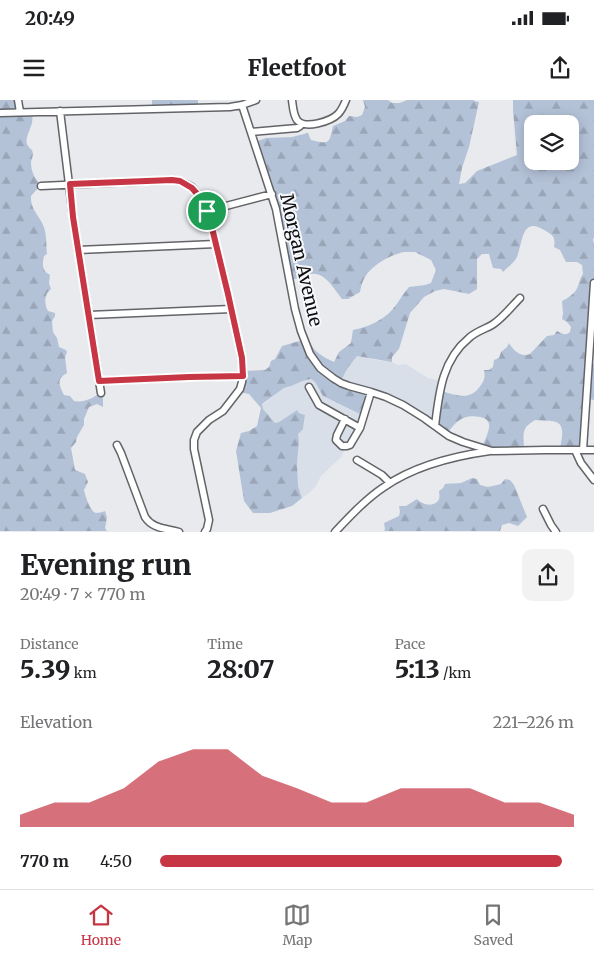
<!DOCTYPE html>
<html lang="en">
<head>
<meta charset="utf-8">
<style>
	body { margin:0; font-family:Merriweather,serif; background:#f2f2f2; color:#202124; height:100vh; display:flex; flex-direction:column; font-size:19px; white-space:nowrap }
	* { box-sizing:border-box; margin:0 }
	p { font-size:16px; color:#757577 }
	.icon { flex:none; width:28px; height:28px; fill:none; stroke:currentColor; stroke-width:2; stroke-linecap:round; stroke-linejoin:round }
	.map { position:relative; height:432px; overflow:hidden }
	.details { display:flex; flex-direction:column; background:#fff; flex:1 }
	.details>* { flex:none }
	.controls { position:absolute; left:524px; top:15px; display:grid; gap:10px }
	.controls a { display:grid; place-items:center; width:55px; height:55px; border-radius:10px; background:#fff; box-shadow:0 2px 12px #0003; font-size:25px }
	.pin { position:absolute; display:grid; place-items:center; width:42px; height:42px; color:#fff; margin:-21px; border:2px solid #fff; border-radius:50%; box-shadow:0 1px 5px #0007 }
	.round { display:grid; place-items:center; flex:none; width:52px; height:52px; border-radius:10px; background:#f2f2f2 }
	.head { display:flex; align-items:center; justify-content:space-between; height:85px; padding:0 20px }
	h1 { font-size:28px; font-weight:800; line-height:38px }
	.stats { display:grid; grid-template-columns:repeat(3,1fr); gap:8px; height:85px; padding:5px 20px }
	.stats div { display:grid; align-content:center }
	.stats b { font-size:25px; font-weight:800 }
	.stats small { font-size:14px; font-weight:400 }
	.stats p { font-size:14px }
	.chart { height:140px; padding:10px 20px }
	.chart p { display:flex; justify-content:space-between }
	.chart svg { width:100%; height:90px; margin-top:5px; fill:#c63645; opacity:.7 }
	ul { padding:0 20px; list-style:none; font-size:16px }
	li { display:grid; grid-template-columns:80px 60px 1fr; align-items:center; height:38px }
	li i { height:12px; border-radius:6px; background:#c63645 }
	.status { display:flex; justify-content:space-between; align-items:center; height:35px; padding:0 25px; background:#fff; direction:ltr }
	.status svg { height:14px; fill:currentColor }
	header { display:flex; justify-content:space-between; align-items:center; height:65px; padding:0 20px; background:#fff; font-size:22px; font-weight:800 }
	.tabs { display:flex; justify-content:space-around; align-items:center; height:70px; border-top:1px solid #e0e0e0; background:#fff; font-size:14px; color:#757577 }
	.tabs a { display:grid; justify-items:center; gap:2px }
	.tabs .on { color:#c63645 }
	.map>svg:first-child { display:block }
	.built { fill:#d9dfe9 }
	.forest { fill:url(#forest-firs); fill-rule:evenodd }
	.lines { fill:none; stroke-linecap:round; stroke-linejoin:round }
	.minor-casing { stroke:#626467; stroke-width:9 }
	.minor { stroke:#fff; stroke-width:6 }
	.route-casing { stroke:#fff; stroke-width:10 }
	.route { stroke:#c63645; stroke-width:6 }
	.labels { text-anchor:middle; stroke-width:4; stroke-linejoin:round; paint-order:stroke }
	.street-label { font-size:18px; fill:#0e0e0f; stroke:#f6f8fb }
</style>
</head>
<body>
<div class="status"><b>20:49</b><svg viewBox="0 0 49 12"><path d="M0 12V9h3v3zM5 12V6h3v6zM10 12V3h3v9zM15 12V0h3v12zM26 1h20v11H26zM47 4h2v5h-2z"/></svg></div>
<header><svg class="icon" aria-label="menu" viewBox="0 0 24 24"><path d="M4 6h16M4 12h16M4 18h16"/></svg>Fleetfoot<svg class="icon" aria-label="share" viewBox="0 0 24 24"><path d="M12 15V3M7 8l5-5 5 5M5 13v7h14v-7"/></svg></header>
<div class="map">
<svg width="594" height="432" viewBox="0 0 594 432">
	<defs>
		<pattern id="forest-firs" width="22" height="20" patternUnits="userSpaceOnUse" patternTransform="scale(1.25)"><rect width="22" height="20" fill="#b4c2d8"/><path d="M5 1l3.5 6h-7zM16 11l3.5 6h-7z" fill="#9aa6b8"/></pattern>
	</defs>
	<rect width="100%" height="100%" fill="#e8eaee"/>
	<path class="built" d="M357,255L376,260L392,262L398,265L406,264L428,278L442,281L435,324L417,313L341,281L347,269Z
		M304,279H311L315,282L323,296L364,316L341,357L321,376L316,386L309,393L302,398L298,386L297,363L299,341L298,334L304,326L305,315L299,313L297,310L279,322L275,323L263,309L262,305L284,288H288Z"/>
	<path class="forest" d="M0,0H18L20,11L33,13C32,17 33,22 31,26C28,35 22,43 32,50C34,56 32,57 31,62C31,72 35,79 41,85L31,96C30,109 39,115 43,125C47,133 46,145 47,154L44,156C42,164 42,171 50,175L49,183L51,189C44,194 44,204 48,211L55,213V216L52,221L53,232L57,238L59,247L66,250L67,252L65,257L67,273C56,279 59,285 64,295L70,296L74,301C83,303 94,298 101,292L103,295V307L97,304L89,307L84,319V325L77,337L76,342L71,348L75,370L85,374L88,382L84,390C85,395 90,412 96,413C98,413 103,412 105,411L107,418L105,428L107,431H0Z
		M152,0H198V7L152,8Z
		M363,0H388L392,3H400L407,0H474V1L479,2L469,47L462,68L459,84L465,83L477,71L517,55L513,10V0H594V137L593,140L594,143V195L589,264H594V300L588,299L583,348L560,349C561,342 566,325 556,322C552,320 541,321 535,320C520,329 524,334 524,350L500,351L482,347C484,341 490,331 489,324C488,319 484,318 480,317C463,314 456,321 447,334L437,327L441,291C457,295 470,302 481,285C485,279 485,277 484,270H489L493,267L494,260L499,258L501,252L507,247L509,243C513,250 521,258 530,254L547,236L554,235L557,231C563,234 565,236 570,232L571,227L567,222L562,219L563,213L562,201C568,198 576,193 578,186C580,181 580,178 583,174L582,165L577,162H566L560,150L554,147C555,140 555,137 549,133C522,114 524,137 517,157C514,163 507,168 503,172L501,169L493,168L489,154H482L477,159V189L469,194L444,189L435,191L424,197L410,213L399,249L392,257V262L357,256L347,269L341,281L369,291L364,316L323,296L315,282L311,279C300,280 293,287 284,288L262,304L263,309L275,323L279,322L297,310L299,313L305,315L303,329L298,334L299,341L297,363L298,386L302,398L292,406L270,413H253L244,401L236,351L241,333L249,331L257,326L261,308L249,294L238,292L243,271L265,270L269,267L271,261L275,259L282,246L303,240L309,241C314,252 323,257 334,262L339,252L351,243L353,230C368,227 382,221 392,210C398,203 403,194 409,187L425,185L431,183L436,170L431,160L415,152C411,152 408,152 404,152C390,155 372,165 365,177C362,182 361,187 360,192L348,199H342C333,188 324,169 307,175C301,177 297,179 291,180L277,108L255,42L266,38L292,37L308,33L311,40C329,44 329,45 333,26L345,21L349,16L357,17L362,15L365,7ZM532,24H570V61H532Z
		M472,378L477,379L480,385L488,387L501,384L505,379L510,380L514,385L527,417L518,426L509,423L502,425L500,431H384L385,429L384,423L399,416L400,412L399,406H406L417,399C422,405 435,408 439,399C440,397 439,393 439,391L443,388L445,384L461,383Z"/>
	<g class="lines">
		<g class="minor-casing">
			<path id="minor" d="M18,0L20,12
				M292,0C293,7 293,14 297,20C305,30 331,21 338,14C342,10 344,5 346,0
				M242,5L276,109L295,209L301,231L310,254L320,268L333,278L341,283L349,286L371,292L386,297L403,305L424,318L449,336L463,342L492,351L545,350H594
				M60,11L73,117L101,293
				M0,13L230,7L242,5L256,0
				M251,32L297,28L300,26L302,24
				M41,86L172,80L180,81L192,87L205,103L213,132L228,194L242,258L243,274L242,282L240,289L230,302L223,311L209,320L197,332L194,340V349L209,420L207,429L205,432
				M207,111L272,94
				M78,150L216,144
				M89,215L231,209
				M99,281L189,277L243,276
				M309,287L319,305L360,328
				M345,319L337,335L336,340L342,346H347L350,345L360,328L371,292
				M435,326C439,293 442,260 469,238C475,232 485,229 492,225C502,219 512,206 520,198
				M117,345L121,353L145,417C153,429 165,428 179,432
				M575,350L581,363L594,380
				M583,350L594,183
				M357,360L382,375L390,383
				M543,409L551,425L556,432
				M335,432C350,416 366,399 384,387C414,366 454,356 490,351"/>
		</g>
		<use href="#minor" class="minor"/>
	</g>
	<g class="lines">
		<g class="route-casing">
			<path id="route" d="M172,80L180,81L192,88L205,103L213,132L228,194L242,258L243,276L189,277L99,281L73,117L70,84Z"/>
		</g>
		<use href="#route" class="route"/>
	</g>
	<g class="labels">
		<g class="street-label">
			<text transform="translate(301 160) rotate(77)" y="6">Morgan Avenue</text>
		</g>
	</g>
</svg>
<div class="controls">
<a><svg class="icon" aria-label="layers" viewBox="0 0 24 24"><path d="M12 4l9 5-9 5-9-5zM3 14l9 5 9-5"/></svg></a>
</div>
<div class="pin" style="left:207px;top:111px;background:#1e9e55"><svg class="icon" aria-label="arrive" viewBox="0 0 24 24"><path d="M6 21V4h12l-3 4 3 4H6"/></svg></div>
</div>
<section class="details">
<div class="head"><div><h1>Evening run</h1><p>20:49 · 7 × 770 m</p></div><a class="round"><svg class="icon" aria-label="share" viewBox="0 0 24 24"><path d="M12 15V3M7 8l5-5 5 5M5 13v7h14v-7"/></svg></a></div>
<div class="stats">
<div><p>Distance</p><b>5.39<small> km</small></b></div>
<div><p>Time</p><b>28:07</b></div>
<div><p>Pace</p><b>5:13<small> /km</small></b></div>
</div>
<div class="chart"><p><span>Elevation</span>221–226 m</p>
<svg viewBox="0 0 160 44" preserveAspectRatio="none"><path d="M0 44V38L10 32L20 32L30 25L40 12L50 6L60 6L70 19L80 25L90 32L100 32L110 25L120 25L130 25L140 32L150 32L160 38V44z"/></svg>
</div>
<ul>
<li><b>770 m</b>4:50<i style="width:97%"></i></li>
</ul>
</section>
<nav class="tabs">
<a class="on"><svg class="icon" aria-label="home" viewBox="0 0 24 24"><path d="M3 11l9-7 9 7M6 9v11h12V9"/></svg>Home</a>
<a><svg class="icon" aria-label="map" viewBox="0 0 24 24"><path d="M3 6l6-2 6 2 6-2v14l-6 2-6-2-6 2zM9 4v14M15 6v14"/></svg>Map</a>
<a><svg class="icon" aria-label="saved" viewBox="0 0 24 24"><path d="M7 4h10v16l-5-4-5 4z"/></svg>Saved</a>
</nav>
</body>
</html>
